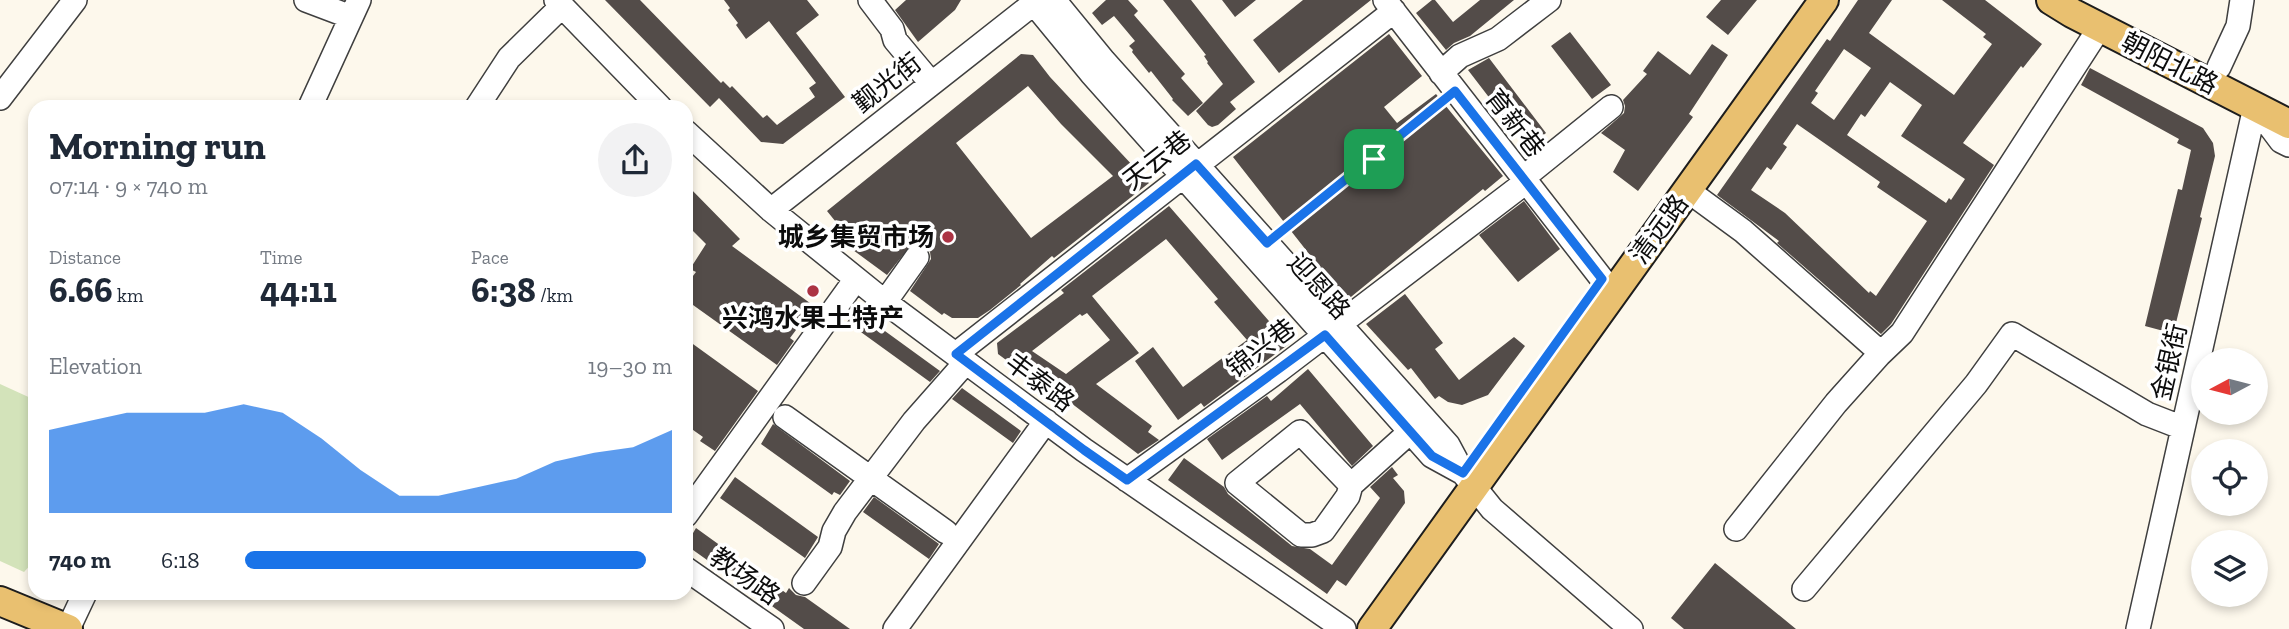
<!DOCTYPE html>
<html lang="en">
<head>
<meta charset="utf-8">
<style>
	body { margin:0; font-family:"Zilla Slab","Noto Sans SC",serif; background:#f2f2f3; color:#1f2937; height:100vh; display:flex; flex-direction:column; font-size:26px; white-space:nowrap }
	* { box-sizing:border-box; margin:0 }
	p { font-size:23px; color:#747a83 }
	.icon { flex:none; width:38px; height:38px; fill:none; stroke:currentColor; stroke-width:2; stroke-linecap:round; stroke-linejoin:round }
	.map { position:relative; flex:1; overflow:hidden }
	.sheet { position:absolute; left:28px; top:100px; width:665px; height:500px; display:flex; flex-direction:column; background:#fff; border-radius:21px; box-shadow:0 4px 10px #0003 }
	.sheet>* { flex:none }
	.needle { width:46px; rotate:263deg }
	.tools { position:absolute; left:2191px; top:348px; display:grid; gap:14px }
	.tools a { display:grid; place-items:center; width:77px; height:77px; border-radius:50%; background:#fff; box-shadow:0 4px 10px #0003; font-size:35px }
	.pin { position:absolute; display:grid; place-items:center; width:60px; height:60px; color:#fff; margin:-30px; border-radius:14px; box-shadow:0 4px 10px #0006 }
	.round { display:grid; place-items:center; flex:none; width:74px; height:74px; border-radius:37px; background:#f2f2f3 }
	.headline { display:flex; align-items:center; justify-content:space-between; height:119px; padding:0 21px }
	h1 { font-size:38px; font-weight:800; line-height:52px }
	.stats { display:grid; grid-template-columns:repeat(3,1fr); gap:10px; height:119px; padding:7px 21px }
	.stats div { display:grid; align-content:center }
	.stats b { font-size:35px; font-weight:800 }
	.stats small { font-size:19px; font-weight:400 }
	.stats p { font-size:19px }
	.chart { height:196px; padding:14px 21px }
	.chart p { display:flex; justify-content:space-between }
	.chart svg { width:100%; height:126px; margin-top:7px; fill:#1a73e8; opacity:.7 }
	ul { padding:0 21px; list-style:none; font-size:23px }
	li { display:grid; grid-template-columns:112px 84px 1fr; align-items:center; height:52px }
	li i { height:18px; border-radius:9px; background:#1a73e8 }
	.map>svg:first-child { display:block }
	.green { fill:#d3e3ba }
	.building { fill:#534c49; fill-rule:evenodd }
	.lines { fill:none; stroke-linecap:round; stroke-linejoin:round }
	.minor-casing { stroke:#3f3f3f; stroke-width:26 }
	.major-casing { stroke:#1d1d1d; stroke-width:32 }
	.path { stroke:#2e2e2e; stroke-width:2.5; stroke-dasharray:7 3.5; stroke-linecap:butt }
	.minor { stroke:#fff; stroke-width:23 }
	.major { stroke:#e9c070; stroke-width:28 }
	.route-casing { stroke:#fff; stroke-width:14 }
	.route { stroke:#1a73e8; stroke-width:9 }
	.poi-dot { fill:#ac3444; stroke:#fff; stroke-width:2.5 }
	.labels { text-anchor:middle; stroke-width:7; stroke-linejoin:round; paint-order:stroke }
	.street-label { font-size:26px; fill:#0c0c0c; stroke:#fff }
	.poi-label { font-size:26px; font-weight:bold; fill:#0c0c0c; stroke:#fff; text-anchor:end }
</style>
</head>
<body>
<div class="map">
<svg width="2289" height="629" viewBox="0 0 2289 629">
	<rect width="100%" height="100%" fill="#fdf8ec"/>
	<path class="green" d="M0,384L35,400V560L24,572L0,561Z"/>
	<path class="building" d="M605,0H640L721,83L723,81L730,88L732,86L763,118L767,115L777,125L815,97L809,88L816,83L769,21L746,39L736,25L738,23L728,10L730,8L724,0H807L819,15L796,33L845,97L783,144L761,142L719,98L710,107Z
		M906,0H961L955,10L918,42L895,10Z
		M1106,0H1128L1138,11L1134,15L1185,74L1181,78L1203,103L1188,116L1172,100L1173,99L1151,71L1149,73L1132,52L1133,50L1129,46L1135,41L1114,16L1102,25L1092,13Z
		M1163,0H1191L1255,82L1230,102L1236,109L1218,125L1212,127L1208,125L1196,111L1223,84L1207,63L1208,62L1204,56L1206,55Z
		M1222,0H1256L1235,17Z
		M1303,0H1371L1279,73L1253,40Z
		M1432,0H1435L1453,22L1480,0H1514L1470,36L1454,43L1446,50L1416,13Z
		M1721,0H1757L1728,35L1706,17Z
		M1858,0H1892L1869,33L1954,95L1992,44L1983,37L1986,34L1942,0H1985L2042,44L2023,68L2021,66L1963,143L1994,165L1891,324L1881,334L1777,243L1779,241L1717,195L1827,39L1830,41ZM1844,49L1871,68L1834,120L1811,103L1818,93L1815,91ZM1890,82L1922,105L1901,136L1965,179L1951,200L1949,198L1946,203L1847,135L1861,114L1865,117ZM1797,124L1880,182L1877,187L1927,221L1876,296L1870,291L1869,293L1785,213L1751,190L1767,167L1771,170L1787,147L1783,144Z
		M1570,32L1611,85L1592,99L1551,46Z
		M1389,34L1422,76L1384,107L1397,123L1436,94L1503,176L1485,191L1483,189L1346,301L1233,157Z
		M1712,44L1728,55L1689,114L1693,117L1638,191L1613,172L1625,150L1601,133L1624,113L1625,106L1623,100L1647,74L1643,71L1658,51L1690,75Z
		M1021,54L1033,55L1050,77L1149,183L1054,258L1052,256L1020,284L1021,285L990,310L978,318H952L944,313L942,315L910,291L931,259L930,252L926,246L919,243L911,245L887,275L853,250L855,247L846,241L848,237L827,211ZM1028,86L1061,124L1113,176L1031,238L956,143Z
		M1489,58L1546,133L1528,148L1468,70Z
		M2090,68L2203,128L2213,143L2215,156L2200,217L2202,218L2175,327L2173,326L2171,333L2145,326L2178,189L2182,190L2191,150L2177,143L2179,139L2081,85Z
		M686,184L740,239L732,246L814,306L790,338L794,341L777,365L686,300V285L696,272L690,269L706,244L686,224Z
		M1524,201L1560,249L1518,282L1479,235Z
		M1169,206L1289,344L1204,407L1201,403L1178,420L1135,361L1153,347L1183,387L1247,340L1214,302L1218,299L1166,239L1092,296L1139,353L1096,384L1152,426L1148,432L1159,440L1138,454L1071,403L1065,407L1046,381L1040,385L998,354L997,343L1064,293L1061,290ZM1087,313L1110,340L1066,374L1032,351L1080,314L1082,316Z
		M1405,294L1443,343L1435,349L1459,380L1514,337L1525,346L1488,395L1462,405L1448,402L1439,396L1435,399L1411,368L1408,370L1366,324Z
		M856,310L940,371L930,382L847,322Z
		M686,339L758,391L715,451L700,441L703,437L686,425Z
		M1308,369L1373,446L1352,466L1300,404L1222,460L1207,439L1267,396L1271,401Z
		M962,388L1021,431L1013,443L952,399Z
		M773,424L850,481L840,495L834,492L832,495L761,444Z
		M1184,458L1224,487L1228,494L1292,546L1310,549L1332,565L1380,498L1370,487L1392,467L1398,475L1393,478L1404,491L1405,503L1346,586L1337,580L1327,594L1168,480Z
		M735,477L818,537L805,558L720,498Z
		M874,497L939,544L929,559L863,512Z
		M696,528L786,593L789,588L796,595L805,597L850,629H804L686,545Z
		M1715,563L1796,629H1684L1671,618Z"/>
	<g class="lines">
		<g class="minor-casing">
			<path id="minor" d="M306,0L351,17
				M556,0L660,107
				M870,0L892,29L895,40L931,83
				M1031,0L1091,73L1432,456L1463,473
				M1054,0L1104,61L1448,445L1463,473L1492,509L1631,629
				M1385,0L1602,279
				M2219,67L2238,26L2242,0
				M1441,73L1460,56L1498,39L1549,0
				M0,98L75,0
				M310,107L359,0
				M477,107L509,58L562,6
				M2257,109L2281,141L2289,145
				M686,132L771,210L885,302L1084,450L1344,629
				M1523,178L1611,107
				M1687,190L1743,231L1881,353
				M771,210L1038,0
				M885,302L917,257
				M956,354L1394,11
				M785,417L946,532
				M1127,480L1278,371L1526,182
				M1351,485L1300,432L1237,483L1301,535H1312L1323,531L1348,496L1351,485L1411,431
				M686,515L856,279
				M1736,529L1836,403L1879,355L1902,333L2100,27
				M686,569L772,629
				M804,583L830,547L834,531L845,512L914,421L966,362
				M1804,589L1976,384L2012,334L2147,414L2183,428
				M68,629L85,593
				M895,629L1046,421
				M2138,629L2255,107"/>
		</g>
		<g class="major-casing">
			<path id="major" d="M2051,0L2072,13L2289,124
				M0,601L68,629
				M1372,629L1824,0"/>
		</g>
		<path class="path" d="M1283,231L1441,103"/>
		<use href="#minor" class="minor"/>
		<use href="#major" class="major"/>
	</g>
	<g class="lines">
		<g class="route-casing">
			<path id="route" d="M1455,91L1602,279L1463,473L1432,456L1325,335L1127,480L1084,450L956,354L1196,164L1267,243Z"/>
		</g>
		<use href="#route" class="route"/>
	</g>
	<g class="poi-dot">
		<circle cx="948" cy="237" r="7"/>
		<circle cx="813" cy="291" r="7"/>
	</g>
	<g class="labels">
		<g class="street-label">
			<text transform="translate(2170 63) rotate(27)" y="9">朝阳北路</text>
			<text transform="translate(887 83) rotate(-38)" y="9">觐光街</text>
			<text transform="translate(1515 123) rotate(52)" y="9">育新巷</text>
			<text transform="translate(1157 160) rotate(-38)" y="9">天云巷</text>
			<text transform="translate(1659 229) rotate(-54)" y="9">清远路</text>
			<text transform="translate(1319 286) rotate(48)" y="9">迎恩路</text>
			<text transform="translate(1261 348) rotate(-37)" y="9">锦兴巷</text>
			<text transform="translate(2169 362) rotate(-77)" y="9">金银街</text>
			<text transform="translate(1040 382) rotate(37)" y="9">丰泰路</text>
			<text transform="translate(745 576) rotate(35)" y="9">教场路</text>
		</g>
		<g class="poi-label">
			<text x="934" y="246">城乡集贸市场</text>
			<text x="813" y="327" text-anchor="middle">兴鸿水果土特产</text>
		</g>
	</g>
</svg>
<div class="tools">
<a><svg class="needle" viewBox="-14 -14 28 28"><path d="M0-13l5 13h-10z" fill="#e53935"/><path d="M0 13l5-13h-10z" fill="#747a83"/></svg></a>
<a><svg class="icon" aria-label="locate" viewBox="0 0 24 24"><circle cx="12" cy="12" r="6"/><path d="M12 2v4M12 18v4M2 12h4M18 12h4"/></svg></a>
<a><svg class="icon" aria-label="layers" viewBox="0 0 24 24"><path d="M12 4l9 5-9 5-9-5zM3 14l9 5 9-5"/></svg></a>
</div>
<div class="pin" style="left:1374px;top:159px;background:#1e9e55"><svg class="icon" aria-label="arrive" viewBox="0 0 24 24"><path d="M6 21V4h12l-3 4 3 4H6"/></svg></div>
<section class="sheet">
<div class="headline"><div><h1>Morning run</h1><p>07:14 · 9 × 740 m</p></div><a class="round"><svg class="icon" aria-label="share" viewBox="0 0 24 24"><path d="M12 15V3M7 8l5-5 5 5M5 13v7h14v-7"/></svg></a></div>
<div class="stats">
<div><p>Distance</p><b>6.66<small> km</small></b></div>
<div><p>Time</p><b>44:11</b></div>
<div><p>Pace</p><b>6:38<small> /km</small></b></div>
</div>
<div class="chart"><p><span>Elevation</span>19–30 m</p>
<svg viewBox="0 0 160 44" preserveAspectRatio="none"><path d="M0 44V15L10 12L20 9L30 9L40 9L50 6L60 9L70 18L80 29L90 38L100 38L110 35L120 32L130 26L140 23L150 21L160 15V44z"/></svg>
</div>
<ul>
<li><b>740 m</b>6:18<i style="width:94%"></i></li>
</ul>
</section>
</div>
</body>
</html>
